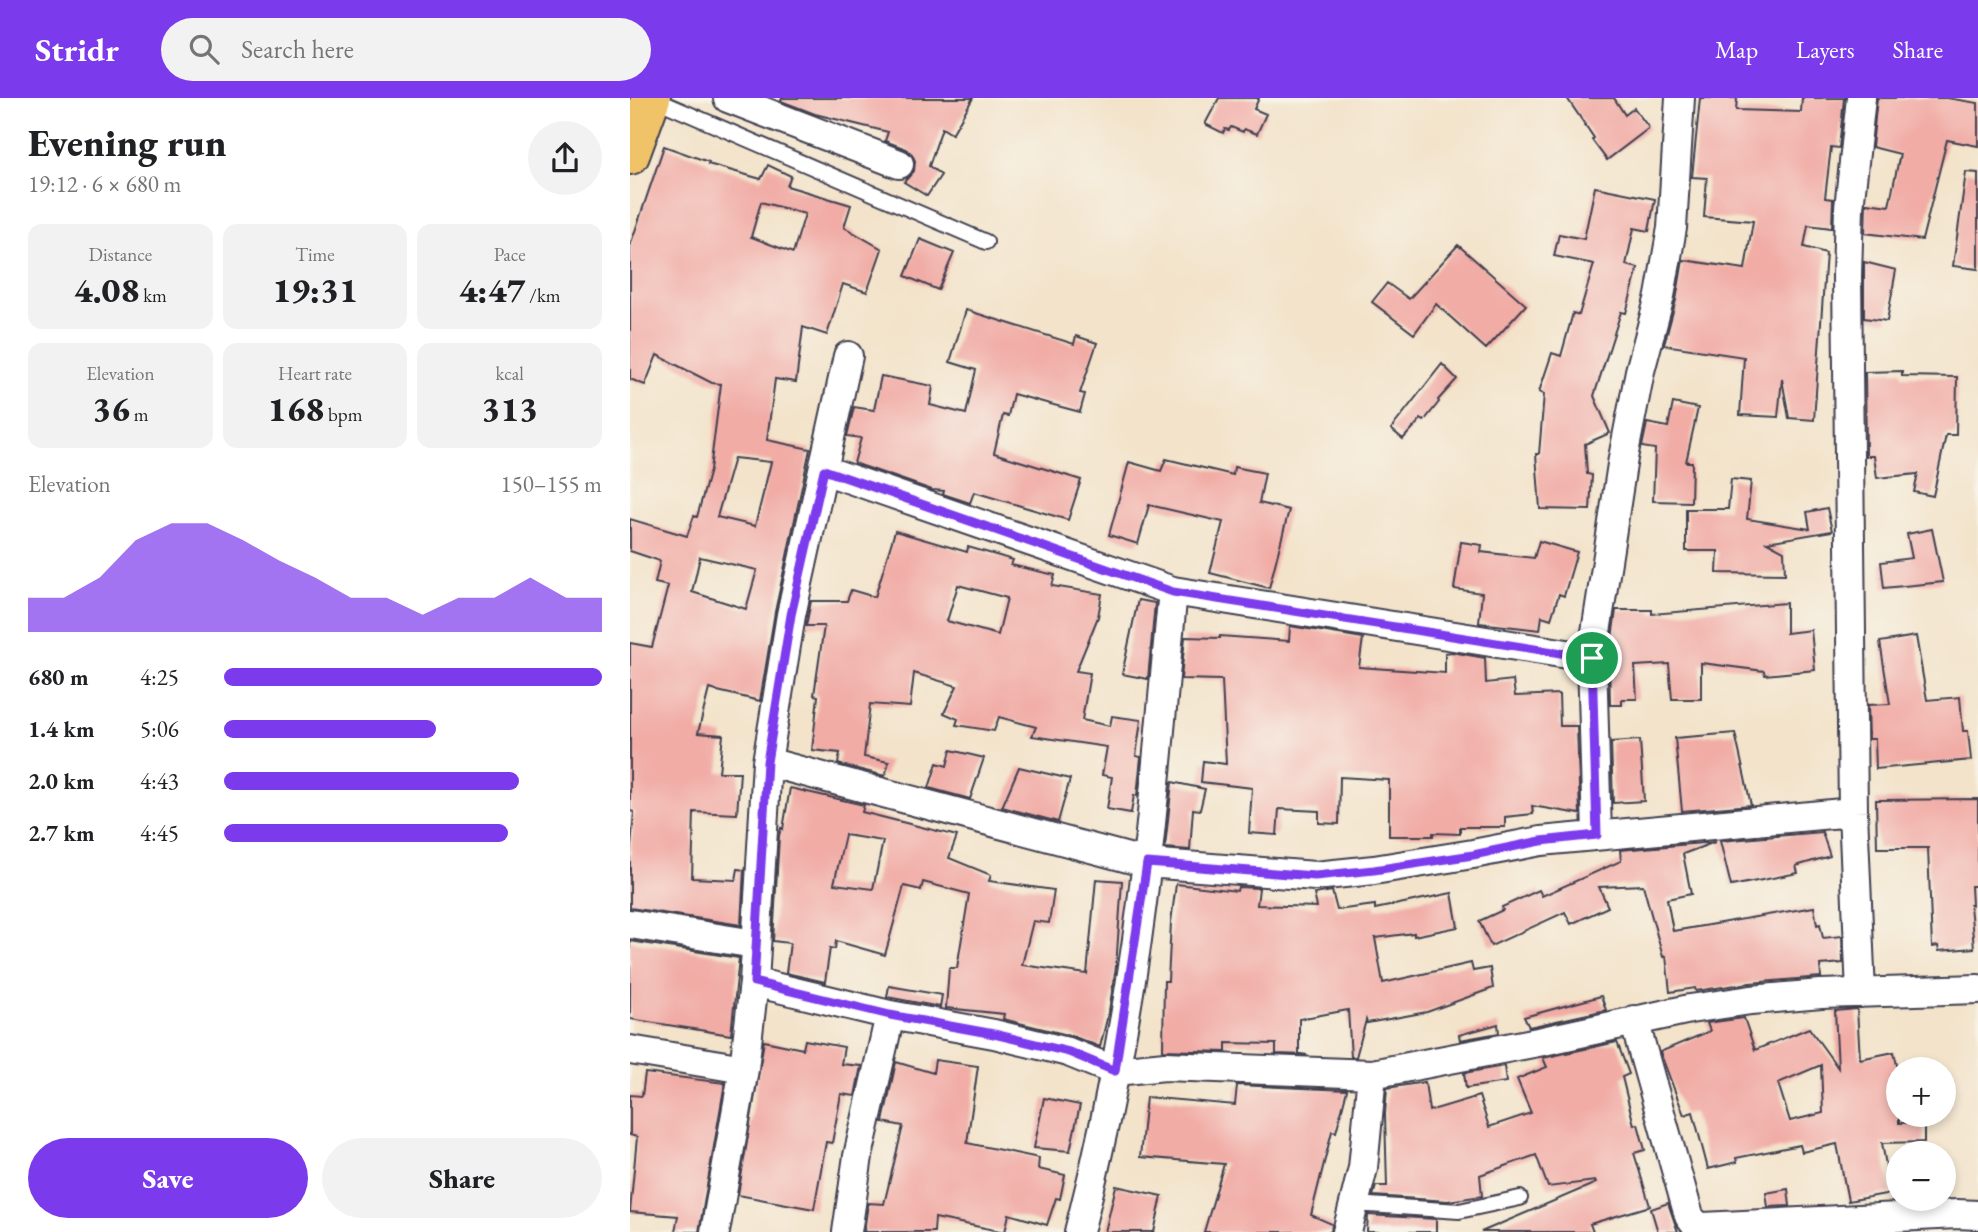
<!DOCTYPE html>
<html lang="en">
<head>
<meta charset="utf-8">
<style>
	body { margin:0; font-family:"EB Garamond",serif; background:#f2f2f2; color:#202124; height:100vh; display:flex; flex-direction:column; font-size:26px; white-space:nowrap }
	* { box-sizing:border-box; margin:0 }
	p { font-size:23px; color:#757577 }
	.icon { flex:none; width:38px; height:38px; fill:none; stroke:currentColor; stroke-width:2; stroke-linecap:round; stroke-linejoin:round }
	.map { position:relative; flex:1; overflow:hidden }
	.drawer { display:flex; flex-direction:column; background:#fff; width:630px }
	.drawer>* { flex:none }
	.fabs { position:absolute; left:1256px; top:959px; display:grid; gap:14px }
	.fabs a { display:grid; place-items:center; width:70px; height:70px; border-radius:50%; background:#fff; box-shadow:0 4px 10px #0003; font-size:35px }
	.pin { position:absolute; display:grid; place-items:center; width:60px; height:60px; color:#fff; margin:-30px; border:4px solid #fff; border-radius:50%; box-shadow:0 2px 7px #0007 }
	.round { display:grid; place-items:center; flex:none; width:74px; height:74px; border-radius:37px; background:#f2f2f2 }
	.overview { display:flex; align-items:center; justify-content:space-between; height:119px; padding:0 28px }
	h1 { font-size:38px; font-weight:800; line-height:52px }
	.figures { display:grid; grid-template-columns:repeat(3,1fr); gap:10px; height:119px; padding:7px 28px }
	.figures div { display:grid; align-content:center; border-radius:14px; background:#f2f2f2; text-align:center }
	.figures b { font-size:35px; font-weight:800 }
	.figures small { font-size:19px; font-weight:400 }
	.figures p { font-size:19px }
	.chart { height:196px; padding:14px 28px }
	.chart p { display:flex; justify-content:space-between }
	.chart svg { width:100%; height:126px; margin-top:7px; fill:#7c3aed; opacity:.7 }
	.action { display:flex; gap:14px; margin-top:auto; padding:14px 28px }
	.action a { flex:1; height:80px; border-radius:42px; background:#7c3aed; color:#fff; font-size:28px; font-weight:800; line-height:80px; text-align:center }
	.action a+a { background:#f2f2f2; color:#202124 }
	ul { padding:0 28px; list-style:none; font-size:23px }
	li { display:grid; grid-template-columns:112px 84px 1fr; align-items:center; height:52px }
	li i { height:18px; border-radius:9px; background:#7c3aed }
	header { display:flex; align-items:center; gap:42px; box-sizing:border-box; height:98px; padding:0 35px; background:#7c3aed; color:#fff }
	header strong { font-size:33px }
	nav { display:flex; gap:38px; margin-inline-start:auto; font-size:24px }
	.search { width:490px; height:63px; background:#f2f2f2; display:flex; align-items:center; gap:18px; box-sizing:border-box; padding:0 24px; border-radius:38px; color:#757577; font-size:26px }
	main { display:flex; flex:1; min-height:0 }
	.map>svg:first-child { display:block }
	.building { fill:#f1aca6; fill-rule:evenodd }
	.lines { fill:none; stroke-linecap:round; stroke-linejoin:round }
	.service-casing { stroke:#413f50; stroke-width:18 }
	.minor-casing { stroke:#413f50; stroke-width:32 }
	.trunk-casing { stroke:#413f50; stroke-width:42 }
	.service { stroke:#fff; stroke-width:14 }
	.minor { stroke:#fff; stroke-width:28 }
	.trunk { stroke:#f1c369; stroke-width:38 }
	.route-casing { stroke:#fff; stroke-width:14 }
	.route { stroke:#7c3aed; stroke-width:9 }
</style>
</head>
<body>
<header>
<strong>Stridr</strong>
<div class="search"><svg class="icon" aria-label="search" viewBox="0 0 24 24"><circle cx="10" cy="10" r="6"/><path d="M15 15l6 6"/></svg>Search here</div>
<nav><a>Map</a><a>Layers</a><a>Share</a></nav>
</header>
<main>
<section class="drawer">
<div class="overview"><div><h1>Evening run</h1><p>19:12 · 6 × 680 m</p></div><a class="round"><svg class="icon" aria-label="share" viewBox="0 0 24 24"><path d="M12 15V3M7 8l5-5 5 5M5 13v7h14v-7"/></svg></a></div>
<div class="figures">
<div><p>Distance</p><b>4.08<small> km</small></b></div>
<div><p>Time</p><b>19:31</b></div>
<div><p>Pace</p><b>4:47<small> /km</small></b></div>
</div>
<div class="figures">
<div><p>Elevation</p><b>36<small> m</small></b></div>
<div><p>Heart rate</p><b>168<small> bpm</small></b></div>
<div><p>kcal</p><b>313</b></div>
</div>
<div class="chart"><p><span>Elevation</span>150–155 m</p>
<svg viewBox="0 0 160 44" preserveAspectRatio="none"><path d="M0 44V32L10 32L20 25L30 12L40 6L50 6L60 12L70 19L80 25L90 32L100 32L110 38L120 32L130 32L140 25L150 32L160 32V44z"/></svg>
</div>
<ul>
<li><b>680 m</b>4:25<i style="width:100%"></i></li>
<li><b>1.4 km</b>5:06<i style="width:56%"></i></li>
<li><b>2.0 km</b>4:43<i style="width:78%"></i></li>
<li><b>2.7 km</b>4:45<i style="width:75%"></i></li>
</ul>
<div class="action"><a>Save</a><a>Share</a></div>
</section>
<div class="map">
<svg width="1348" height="1134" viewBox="0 0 1348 1134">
	<rect width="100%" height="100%" fill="#f7f3e8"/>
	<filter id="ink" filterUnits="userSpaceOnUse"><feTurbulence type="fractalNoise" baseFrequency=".0143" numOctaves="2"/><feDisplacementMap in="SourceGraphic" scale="14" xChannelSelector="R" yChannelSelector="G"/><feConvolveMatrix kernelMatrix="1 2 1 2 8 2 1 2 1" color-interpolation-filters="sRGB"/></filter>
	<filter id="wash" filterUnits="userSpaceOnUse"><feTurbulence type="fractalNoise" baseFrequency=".00686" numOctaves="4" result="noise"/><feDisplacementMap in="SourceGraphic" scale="28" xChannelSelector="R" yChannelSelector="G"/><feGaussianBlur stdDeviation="1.57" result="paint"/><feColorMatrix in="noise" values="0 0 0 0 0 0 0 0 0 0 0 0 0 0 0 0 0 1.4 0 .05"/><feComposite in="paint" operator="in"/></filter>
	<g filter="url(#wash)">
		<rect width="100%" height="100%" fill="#f3e3ca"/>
		<g id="blocks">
			<path class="building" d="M152,0H343L322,36L312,30L299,68L311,77L297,98L274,84L284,73L285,63L282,56L276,51L255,43L258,34L185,16L151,3Z
				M589,0H629L624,11L636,16L627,36L614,31L613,34L601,29L599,32L595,31L593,35L575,26Z
				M937,0H984L995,17L1004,10L1019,30L977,62L962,42L964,40Z
				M1070,0H1107L1106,12L1171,14L1172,0H1214L1209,50L1201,49L1195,100L1203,101L1202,130L1178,127L1174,149L1196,155L1184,322L1159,320L1152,281L1148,319L1110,317L1114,259L1034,247L1046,202L1053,162L1115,171L1123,123L1074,119L1077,80L1062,79Z
				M1247,0H1317L1348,5V48L1317,42L1292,142L1235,135L1236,105L1259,108L1270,56L1242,49Z
				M34,48L79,64L78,66L131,81L138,67L161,78L157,88L221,107L214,129L252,151L237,194L213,186L197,237L173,229L166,284L145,281L137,342L180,351L145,514L130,603L79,591L68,635L93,637L89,674H110L107,716L64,714L62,780L106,782L108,771L114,772L111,827L0,810V760L4,714L0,713V545L22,549L38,488L25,485L30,463L0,453V421L57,438L64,418L67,419L80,372L91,286L82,285L27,257L15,287L0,281V148ZM131,104L175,116L163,155L121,139ZM104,360L141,364L125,428L87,419ZM70,459L127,472L116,511L62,494Z
				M1336,74L1348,75V171L1323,168Z
				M965,89L1025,101L1019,133L1004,130L996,167L1008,170L996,215L991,214L964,298L980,335L955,346L957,376L962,377L960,412L910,411L906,356H909L914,296L909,294L922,255L931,258L943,215L949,217L964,166L924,158L929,136L954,141Z
				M290,141L324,155L308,192L275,178Z
				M828,147L896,207L856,251L806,206L784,236L742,204L757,185L779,201Z
				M1234,164L1266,172L1257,223L1234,220Z
				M336,212L444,246L446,238L467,245L450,295L455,296L450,314L383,296L378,318L373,317L364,355L451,382L438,422L344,394L340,405L313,396L314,393L302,392L224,365L231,340L217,338L224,309L244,312L251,278L303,288L300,307L336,316L346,272L320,264Z
				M812,266L827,281L808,302L809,304L794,323L791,321L773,341L761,331Z
				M1272,273V278L1327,279L1326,337H1316L1303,398L1284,394L1288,376L1247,380L1244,358H1236L1235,274Z
				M1043,305L1068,310L1056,364H1062L1061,404L1023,403L1025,351L1012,349L1017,325L1038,329Z
				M536,361L603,377L604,369L635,375L629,405L659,412L639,490L580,475L593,424L519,407L508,446L479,437L499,364L531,373Z
				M1101,381L1121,383L1117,421L1180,431L1177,414L1197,410L1202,433L1137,444L1154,453L1155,476L1087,475L1088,453H1056V411H1098Z
				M1302,431L1313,484L1254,490L1251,464L1282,460L1277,436Z
				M265,433L337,454L338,449L383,462L381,467L425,477L422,488L472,496L468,519L446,573L460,575L452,622L480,628L482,618L511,622L506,658L511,659L507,698L504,697L501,715L477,711L482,679L472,677L477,649L402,638L406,629L369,619L364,633L326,627L328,621L314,615L327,588L284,575L280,609L240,606L234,659L259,664L255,678L208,666L210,655L182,652L188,598L184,597L194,528H176L181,503H217L221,492L245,499ZM328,487L377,500L368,537L317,523Z
				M909,443L947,454L934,498L929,496L921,521L912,518L910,532L849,525L852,495L824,491L831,444L852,447L851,454L904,460Z
				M508,502L525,505L518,581L492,576Z
				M1156,505V535L1181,532L1185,572L1135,577L1134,573L1071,565V601H1042L1039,566L1005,568L1007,601H992V607H980L979,561L986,512H1022V516Z
				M660,528L733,540L729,569L815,575V555L822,554L855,560L856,585L883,582L885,598L929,596L930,628H947L950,716L902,708L903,716L875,719V729H830V736L803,735V738H759V682L710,679L709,726L689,725V713L649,711L647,737L619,735L622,690L571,684L573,663L596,666L592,582L551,581L555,539L590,540V538L659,543Z
				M1286,538L1297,602L1330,599L1333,633H1338L1341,662L1246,671L1245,641H1239L1238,607L1260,606L1250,544Z
				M1105,635L1121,707L1052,713L1045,640Z
				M1010,642L1014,703L983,705L981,644Z
				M321,652L354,660L340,701L299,690L307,665L317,668Z
				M389,669L440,681L428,724L372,709Z
				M542,684L575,691L570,712L563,711L560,752L535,750Z
				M160,690L234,707L232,714L327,738L319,760L361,777L359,783L424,792L419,825L403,823L392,867L457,876L466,781L492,783L486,869L479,913L470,949L442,938L373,921L374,916L316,910L319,870H327L339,796L293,784L291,792L274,788L255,857L206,843L205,851L200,850L195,884L156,875L160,845L143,843L149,738L151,730L153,731ZM215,737L253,743L243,791L204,786Z
				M1348,701V788H1341L1342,807H1340L1344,850L1309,853L1308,848L1302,849L1298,750H1247L1246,702Z
				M1192,734L1200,758L1166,768L1168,775L1101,788L1090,743Z
				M1085,744L1053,756L1061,796L1037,801L1043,833L1184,809L1187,827L1190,826L1193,840L1212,838L1213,865L1190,867L1191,879L1120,885L1066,893L1065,890L1040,894L1036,858L1033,859L1013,787L969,789L978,809L941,826L935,814L861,848L849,823L873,812L872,809L909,792L912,798L991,763L990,752Z
				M546,786L607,793L608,789L629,790L627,807L687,809L684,796L702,793L707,812L745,807V811L822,795L828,829L784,838V835L745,840L753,885L841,865L843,873L860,870L863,890L797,914L737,925L736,922L726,959H721L718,912L669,921V956L677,957L646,956V946L596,945V954L533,952L534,883H538L541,824Z
				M0,843L109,860L101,937L0,921Z
				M259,888L312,897L310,909L257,899Z
				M971,898L976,912L899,929L894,919Z
				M1227,911L1230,961L1264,954L1269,976V1025L1294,1024V1044L1252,1045L1261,1095L1218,1103L1207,1046L1172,1054L1170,1047L1106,1060L1107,1064L1078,1071L1063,1014L1054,1017L1030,954L1080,933L1077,925L1114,920L1125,952L1179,930L1208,970L1205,913ZM1191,967L1193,1015L1160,1023L1148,985Z
				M868,926L869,935L830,942L829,937Z
				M175,942L214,949L211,966L231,968L225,998L211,996L202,1045L196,1044L184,1111L108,1097L134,943L173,951Z
				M987,944L999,976L992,979L1004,1027L1008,1026L1015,1052L1004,1055L1020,1108L960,1126L963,1134H851L966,1085L965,1083L918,1089L906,1057L850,1077L852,1098L818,1103L743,1098L746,1088H757L755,1016L757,990L795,984L799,1013L849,998L859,1029L901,1015L887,981L917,969L913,960Z
				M305,962L348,968L337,1045L409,1060L408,1071L435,1077L430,1101L426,1100L417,1127L379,1116L375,1134L305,1120L304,1134H234L238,1105L254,1106L273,1028L253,1024L266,964L303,975Z
				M874,968L876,984L836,990L834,975Z
				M15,975L95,985L69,1134H45L48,1118L0,1114L7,1039L0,1037V997L12,998Z
				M607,987L717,992L706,1034L702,1033L681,1117L702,1126L701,1134H574L594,1066L510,1059L516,999L605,1007Z
				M414,1000L450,1007L440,1053L404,1050Z
				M486,1088L532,1098L524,1134H475Z
				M1158,1091L1160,1108L1138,1109L1136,1095Z
				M1038,1105L1048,1134H1028L1021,1111Z
				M738,1117L806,1121V1134H737Z"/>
		</g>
	</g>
	<g filter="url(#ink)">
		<use href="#blocks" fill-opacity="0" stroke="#413f50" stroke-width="2"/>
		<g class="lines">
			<g class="service-casing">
				<path id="service" d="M24,1L356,144
					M724,1106L829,1113L890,1100"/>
			</g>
			<g class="minor-casing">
				<path id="minor" d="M98,0L269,66
					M1231,0L1219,110L1217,178L1223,714L1231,895
					M194,372L543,493L962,560
					M137,664L517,765L685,778L744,772L843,756L911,743L1223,714
					M967,737L962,560L993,360L1010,273L1030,198L1042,130L1050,0
					M0,826L125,846
					M124,884L260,917L364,936L438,954L485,973L535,968L742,976L913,943L1060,911L1121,902L1191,896L1348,891
					M1004,922L1059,1118L1065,1126L1073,1129L1327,1116L1348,1117
					M0,952L114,971
					M85,1134L114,971L124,884L137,664L161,517L218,258
					M217,1134L228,1058L260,917
					M449,1134C480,1013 503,888 517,763C527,674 534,583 543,493
					M717,1134L733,1070L742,976"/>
			</g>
			<g class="trunk-casing">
				<path id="trunk" d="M0,57L21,0"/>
			</g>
			<use href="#service" class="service"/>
			<use href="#minor" class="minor"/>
			<use href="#trunk" class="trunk"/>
		</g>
	</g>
	<g class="lines" filter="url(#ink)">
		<g class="route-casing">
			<path id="route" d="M194,372L543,494L962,560L967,737L911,743L843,757L744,772L685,778L517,765L485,973L439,954L364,936L260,917L124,884L137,664L161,517Z"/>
		</g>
		<use href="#route" class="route"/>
	</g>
</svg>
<div class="fabs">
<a>+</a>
<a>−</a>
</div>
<div class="pin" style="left:962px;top:560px;background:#1e9e55"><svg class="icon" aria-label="arrive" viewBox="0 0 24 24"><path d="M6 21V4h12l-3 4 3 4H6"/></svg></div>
</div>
</main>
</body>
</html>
